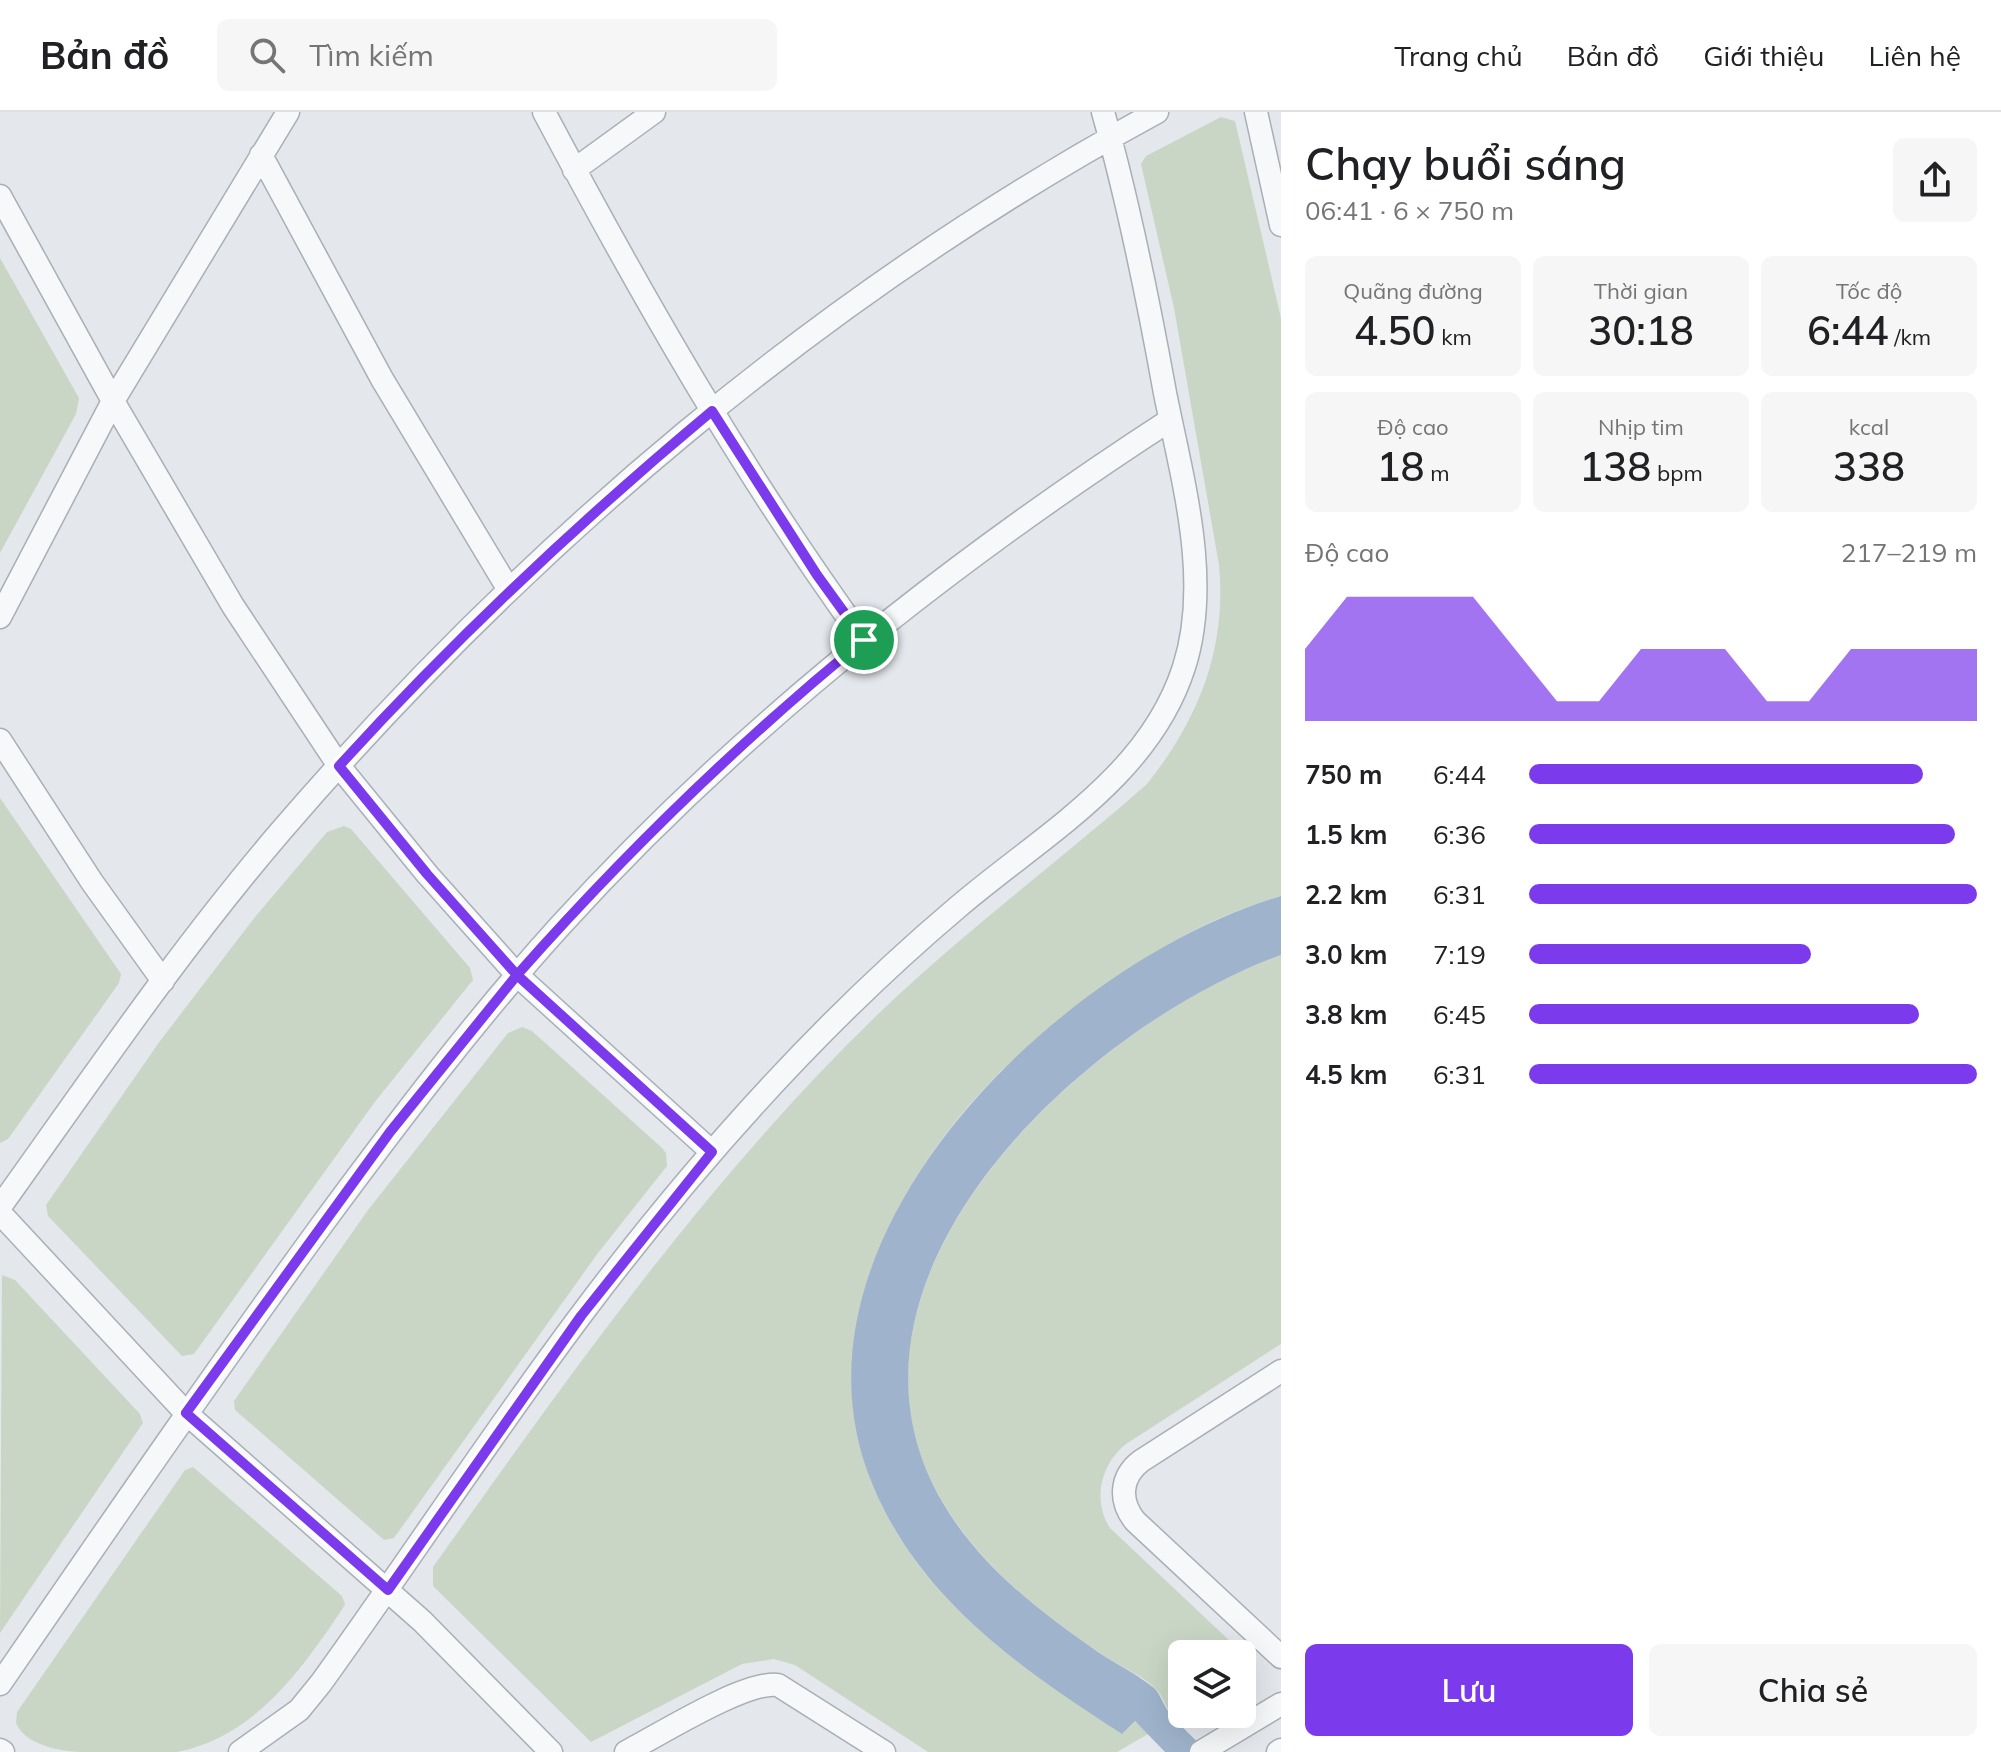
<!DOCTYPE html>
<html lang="vi">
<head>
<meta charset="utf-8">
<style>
	body { margin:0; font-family:Mulish,sans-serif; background:#f6f6f6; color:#202124; height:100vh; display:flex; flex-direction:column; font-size:30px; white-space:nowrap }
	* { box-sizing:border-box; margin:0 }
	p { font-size:26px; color:#757577 }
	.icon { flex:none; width:44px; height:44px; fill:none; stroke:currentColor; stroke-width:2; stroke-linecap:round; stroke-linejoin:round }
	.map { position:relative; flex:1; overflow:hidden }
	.side { display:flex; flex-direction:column; background:#fff; width:720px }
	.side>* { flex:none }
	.fabs { position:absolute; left:1168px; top:1528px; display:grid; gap:16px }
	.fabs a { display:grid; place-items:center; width:88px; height:88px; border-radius:12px; background:#fff; box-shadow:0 8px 32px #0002; font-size:40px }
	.pin { position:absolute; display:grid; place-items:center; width:68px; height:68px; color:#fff; margin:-34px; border:4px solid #fff; border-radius:50%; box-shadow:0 2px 8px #0007 }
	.round { display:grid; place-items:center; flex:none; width:84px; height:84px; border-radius:12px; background:#f6f6f6 }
	.overview { display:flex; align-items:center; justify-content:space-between; height:136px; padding:0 24px }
	h1 { font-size:44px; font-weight:600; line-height:60px }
	.stats { display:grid; grid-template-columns:repeat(3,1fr); gap:12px; height:136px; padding:8px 24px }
	.stats div { display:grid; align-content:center; border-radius:12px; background:#f6f6f6; text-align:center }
	.stats b { font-size:40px; font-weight:600 }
	.stats small { font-size:22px; font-weight:400 }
	.stats p { font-size:22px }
	.chart { height:224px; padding:16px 24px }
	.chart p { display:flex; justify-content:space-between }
	.chart svg { width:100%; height:144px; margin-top:8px; fill:#7c3aed; opacity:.7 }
	.cta { display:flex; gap:16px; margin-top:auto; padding:16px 24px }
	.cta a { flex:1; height:92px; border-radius:12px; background:#7c3aed; color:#fff; font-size:32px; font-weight:600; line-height:92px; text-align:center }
	.cta a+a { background:#f6f6f6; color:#202124 }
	ul { padding:0 24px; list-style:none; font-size:26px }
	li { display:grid; grid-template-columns:128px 96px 1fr; align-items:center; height:60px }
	li i { height:20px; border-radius:10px; background:#7c3aed }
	header { display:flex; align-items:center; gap:48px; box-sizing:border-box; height:112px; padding:0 40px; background:#fff; border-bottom:2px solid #e0e0e0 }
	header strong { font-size:38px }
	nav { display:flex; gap:44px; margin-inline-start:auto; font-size:28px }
	.search { width:560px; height:72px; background:#f6f6f6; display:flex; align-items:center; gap:20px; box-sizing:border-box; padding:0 28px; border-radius:12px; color:#757577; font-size:30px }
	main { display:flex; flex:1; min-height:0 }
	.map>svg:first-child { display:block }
	.green { fill:#c9d6c5 }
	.water { fill:#9fb4cc }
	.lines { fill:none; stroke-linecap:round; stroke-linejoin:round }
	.street-casing { stroke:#a9aeb7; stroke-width:25 }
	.street { stroke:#f7f8fa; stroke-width:22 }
	.route-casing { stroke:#fff; stroke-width:16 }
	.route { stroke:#7c3aed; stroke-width:10 }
</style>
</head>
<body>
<header>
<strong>Bản đồ</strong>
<div class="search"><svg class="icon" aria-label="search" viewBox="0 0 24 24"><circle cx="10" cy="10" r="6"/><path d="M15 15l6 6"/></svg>Tìm kiếm</div>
<nav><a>Trang chủ</a><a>Bản đồ</a><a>Giới thiệu</a><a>Liên hệ</a></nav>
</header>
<main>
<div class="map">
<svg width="1281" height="1640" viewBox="0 0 1281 1640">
	<rect width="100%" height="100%" fill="#e4e7ec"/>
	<path class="green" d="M1221,5L1235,9L1281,206V784C1194,809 1136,849 1067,906C1045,923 1021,940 1001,959C896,1063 810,1226 873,1374C924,1494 1019,1552 1122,1622L1135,1609L1148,1622L1117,1640H928L795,1553L774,1547L742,1552L591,1630L433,1474V1455C569,1264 703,1073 871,909C958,824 1056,752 1147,672C1198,608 1227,537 1219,453L1174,196L1141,52L1146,44Z
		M0,146L79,286L76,302L0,441Z
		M0,686L121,862L119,871L8,1027L0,1031Z
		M344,714L351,717L470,856L473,868L374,991L194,1242L182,1244L48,1104L46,1093L160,929L255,805L327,720Z
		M1281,843V1232L1126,1332C1101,1352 1092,1388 1110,1416L1250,1548V1559L1242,1565V1542H1182L1183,1602L1175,1607C1166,1598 1164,1585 1156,1577C1141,1562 1117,1553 1100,1541C1040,1500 982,1455 944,1392C808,1168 1088,912 1281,843Z
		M522,915L532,919L662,1036L666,1041L667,1054L598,1141L394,1426L384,1428L235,1298L234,1289L368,1098L508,921Z
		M2,1163L15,1168L140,1302L143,1311L0,1521Z
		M193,1355L342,1484L345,1492L343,1496C302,1557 255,1625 177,1640C148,1640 114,1640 85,1640C64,1640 25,1634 16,1611L17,1600L185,1358Z"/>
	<path class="water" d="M1281,784V843C1087,913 810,1165 943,1391C980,1454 1039,1499 1098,1540C1116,1552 1137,1562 1154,1576C1161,1582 1163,1594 1170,1601C1181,1615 1195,1627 1208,1640H1165L1135,1609L1122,1622C1021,1556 922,1490 873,1374C768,1126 1064,847 1281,784Z"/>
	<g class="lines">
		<g class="street-casing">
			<path id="street" d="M544,0C640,181 743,362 864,528
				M1256,0L1281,113
				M261,43L382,267L509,478
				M574,58L654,0
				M0,84L113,289L233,494L339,654L427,762L517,863L712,1040
				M0,505L113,289L288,0
				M0,628L92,770L163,869
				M0,1095C91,968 179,838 281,719C528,432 823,181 1157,0
				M0,1101L186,1301L422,1509L551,1640
				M1281,1259L1141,1349C1120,1365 1119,1389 1135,1409L1281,1545
				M0,1572C106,1418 211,1265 321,1114C397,1011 474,909 560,814C739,617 948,452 1170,308
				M0,1638L3,1640
				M240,1640L299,1598L321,1571C409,1449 491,1323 581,1203C692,1055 817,914 958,795C1041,724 1149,665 1184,555C1212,468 1182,367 1165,281C1148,187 1129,92 1103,0
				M626,1640C659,1623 746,1568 778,1573L884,1640
				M1201,1640L1281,1592
				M1278,1640L1281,1638"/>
		</g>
		<use href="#street" class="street"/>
	</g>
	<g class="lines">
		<g class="route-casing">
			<path id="route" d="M864,528C739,630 624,742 517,863L712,1040L581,1204L388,1478L186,1301L390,1020L517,863L427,762L339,654C455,527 580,409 712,299L817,463L864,528"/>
		</g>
		<use href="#route" class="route"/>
	</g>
</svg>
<div class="fabs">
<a><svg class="icon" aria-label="layers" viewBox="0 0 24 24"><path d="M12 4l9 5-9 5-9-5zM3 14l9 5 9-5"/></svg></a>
</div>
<div class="pin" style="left:864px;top:528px;background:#1e9e55"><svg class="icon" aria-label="arrive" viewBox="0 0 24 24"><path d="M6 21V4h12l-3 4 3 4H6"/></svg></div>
</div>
<section class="side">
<div class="overview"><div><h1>Chạy buổi sáng</h1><p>06:41 · 6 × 750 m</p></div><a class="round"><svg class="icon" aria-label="share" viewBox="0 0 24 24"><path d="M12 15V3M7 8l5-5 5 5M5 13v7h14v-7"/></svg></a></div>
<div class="stats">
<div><p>Quãng đường</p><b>4.50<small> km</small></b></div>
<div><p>Thời gian</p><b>30:18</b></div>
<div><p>Tốc độ</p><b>6:44<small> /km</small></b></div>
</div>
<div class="stats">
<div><p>Độ cao</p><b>18<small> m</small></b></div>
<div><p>Nhịp tim</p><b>138<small> bpm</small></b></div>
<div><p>kcal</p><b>338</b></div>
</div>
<div class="chart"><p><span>Độ cao</span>217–219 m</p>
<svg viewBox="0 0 160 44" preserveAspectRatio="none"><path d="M0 44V22L10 6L20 6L30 6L40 6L50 22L60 38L70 38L80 22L90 22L100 22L110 38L120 38L130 22L140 22L150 22L160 22V44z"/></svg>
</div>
<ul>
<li><b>750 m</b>6:44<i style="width:88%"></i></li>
<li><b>1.5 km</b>6:36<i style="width:95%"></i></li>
<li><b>2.2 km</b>6:31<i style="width:100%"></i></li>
<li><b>3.0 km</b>7:19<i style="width:63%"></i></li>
<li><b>3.8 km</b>6:45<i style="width:87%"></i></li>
<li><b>4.5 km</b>6:31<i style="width:100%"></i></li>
</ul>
<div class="cta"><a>Lưu</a><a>Chia sẻ</a></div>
</section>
</main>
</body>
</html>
